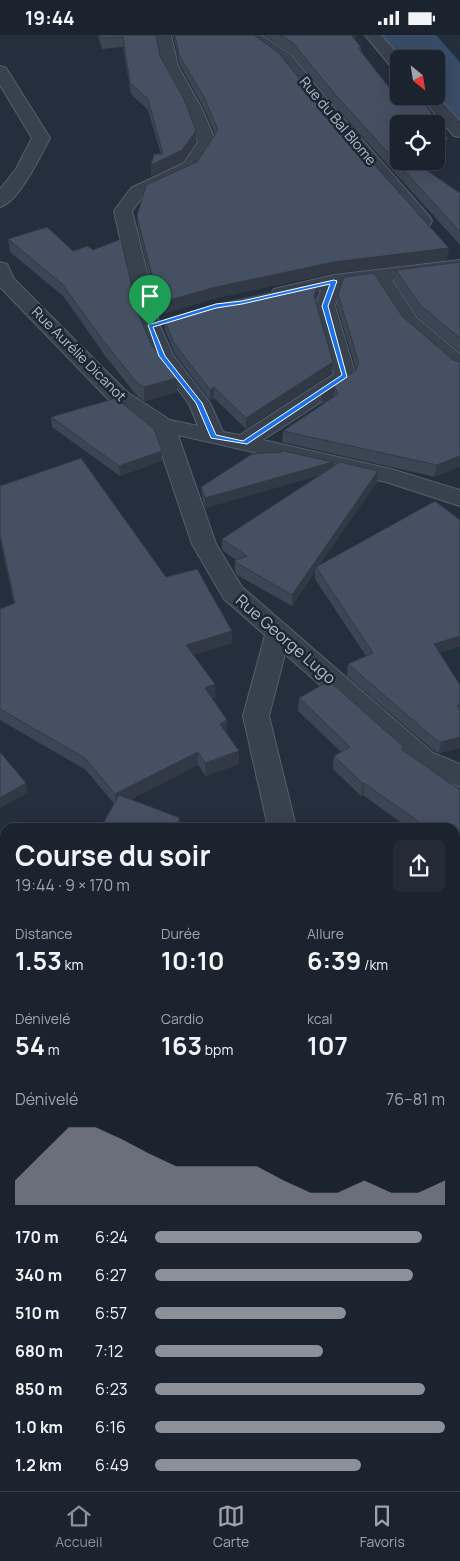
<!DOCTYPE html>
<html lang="fr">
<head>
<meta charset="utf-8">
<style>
	body { margin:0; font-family:Manrope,sans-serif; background:#242b36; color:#f1f3f6; height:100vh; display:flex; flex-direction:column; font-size:19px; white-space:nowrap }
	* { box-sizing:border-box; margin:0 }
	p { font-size:16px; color:#a0a4aa }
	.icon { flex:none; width:28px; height:28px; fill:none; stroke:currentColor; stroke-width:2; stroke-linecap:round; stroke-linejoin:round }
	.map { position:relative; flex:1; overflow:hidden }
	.drawer { position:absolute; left:0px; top:788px; width:460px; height:669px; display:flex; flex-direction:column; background:#1b232e; border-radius:15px 15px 0 0; box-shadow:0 5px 20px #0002,0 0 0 1px #39404a }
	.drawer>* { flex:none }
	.needle { width:32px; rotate:150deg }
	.fabs { position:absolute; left:390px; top:15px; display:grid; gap:10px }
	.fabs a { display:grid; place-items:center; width:55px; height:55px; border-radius:8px; background:#1b232e; box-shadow:0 5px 20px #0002,0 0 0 1px #39404a; font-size:25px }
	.pin { position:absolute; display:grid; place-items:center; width:42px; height:42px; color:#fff; margin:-51px -21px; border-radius:50% 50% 50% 0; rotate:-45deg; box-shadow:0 0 5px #0007 }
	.pin .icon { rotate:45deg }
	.round { display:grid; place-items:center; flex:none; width:52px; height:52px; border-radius:8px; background:#242b36 }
	.head { display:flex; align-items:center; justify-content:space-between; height:85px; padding:0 15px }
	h1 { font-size:28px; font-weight:700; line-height:38px }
	.figures { display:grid; grid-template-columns:repeat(3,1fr); gap:8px; height:85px; padding:5px 15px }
	.figures div { display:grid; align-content:center }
	.figures b { font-size:25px; font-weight:700 }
	.figures small { font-size:14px; font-weight:400 }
	.figures p { font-size:14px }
	.chart { height:140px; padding:10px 15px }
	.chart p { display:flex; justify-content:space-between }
	.chart svg { width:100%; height:90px; margin-top:5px; fill:#8c9099; opacity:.7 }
	ul { padding:0 15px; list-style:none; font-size:16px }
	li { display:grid; grid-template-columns:80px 60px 1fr; align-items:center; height:38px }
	li i { height:12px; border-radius:6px; background:#8c9099 }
	.status { display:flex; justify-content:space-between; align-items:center; height:35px; padding:0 25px; background:#1b232e; direction:ltr }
	.status svg { height:14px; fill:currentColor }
	.tab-bar { display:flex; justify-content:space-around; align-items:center; height:70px; border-top:1px solid #39404a; background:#1b232e; font-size:14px; color:#a0a4aa }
	.tab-bar a { display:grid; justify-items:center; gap:2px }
	.tab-bar .active { color:#8c9099 }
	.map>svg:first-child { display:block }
	.water { fill:#394c67 }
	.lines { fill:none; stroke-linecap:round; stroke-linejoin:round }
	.minor-casing { stroke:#565f6c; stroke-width:2 }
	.minor { fill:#38414e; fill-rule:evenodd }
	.wall { fill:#3b4654 }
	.shaded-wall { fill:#303945 }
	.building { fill:#455162; stroke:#303945 }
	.route { fill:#1a73e8; stroke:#fff; fill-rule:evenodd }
	.labels { text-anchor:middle; stroke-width:5; stroke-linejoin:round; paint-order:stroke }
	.far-street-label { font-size:14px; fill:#b4bcc9; stroke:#1d2633 }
	.street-label { font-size:16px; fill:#b4bcc9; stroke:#1d2633 }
</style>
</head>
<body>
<div class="status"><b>19:44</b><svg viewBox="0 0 49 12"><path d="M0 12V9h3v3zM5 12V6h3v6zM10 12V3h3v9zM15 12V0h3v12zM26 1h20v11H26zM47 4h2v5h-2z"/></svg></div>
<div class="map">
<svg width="460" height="1456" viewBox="0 0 460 1456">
	<rect width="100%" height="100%" fill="#242f3e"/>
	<path class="water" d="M378,0H436L460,27V86L436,61V24H399Z"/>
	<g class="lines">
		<g class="minor-casing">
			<path id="minor" d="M155,0H171L178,31L202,74L216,107L196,136L143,161L132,176L160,291L173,320L210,368L223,397L240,400L334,339L315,271L321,255L281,264L274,262L271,258L274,254L334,240L460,225V237L392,245L417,283L460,319V338L453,336L449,331L402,291L374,248L342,252L335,271L356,341L353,346L263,405L391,434L460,455V471L386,447L178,400L216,509L242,552L433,718L460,729V752L413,732L285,619L269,681L296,792H268L243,681L265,600L224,564L192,509L153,393L111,367L0,252V227L7,229L14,244L127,357L170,385L198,391L189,369L153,321L140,291L114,176L131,153L184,128L198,107L186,74L162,31Z
				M242,0H261L291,20L331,69L430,182L432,186L430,190L423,192L416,190L319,77L279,26Z
				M365,0H381L402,24H399V36L393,34Z
				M0,31L6,33L50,103C41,120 19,167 0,172V154L16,134L32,103L0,50Z
				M436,60L460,86V102L454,101L420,61Z
				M455,908L460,910V941L455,939Z
				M216,1451H257L255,1456H214Z"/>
		</g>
		<use href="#minor" class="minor"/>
	</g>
	<path class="wall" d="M98,0H156L160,21L196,107L183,127L151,141V130L161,119L148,75L131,59L123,12L102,14Z
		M173,0H254L318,67L447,225L334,238L216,263L159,280L138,193L137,181L197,127L215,99L204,73L180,30Z
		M264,0H356L355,5L361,12V16L403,70L446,115L415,127L460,158V210L332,68L292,19Z
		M8,204L138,278L151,309L177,343V357L144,366L138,362L106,322L64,262L10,217Z
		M460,227V317L418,282L395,247L396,235Z
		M318,258L315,266L333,327L332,338L246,394L214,363L210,365L175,319L165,295L164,284Z
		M338,259L402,281L453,325L435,442L282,407L283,396L324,368H322L323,356L355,336L356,334L337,271Z
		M51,382L162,426L120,441L52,392Z
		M279,415L333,427V432L378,436L377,447L320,529L439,618L460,650V713L439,718L434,716L347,641L348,629L366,621L315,544V537L292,571L237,540L235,536V525H236L222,515V504L320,440L205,473L202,462L201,452L279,417Z
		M0,451L166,542L232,608L194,620L216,662L212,663L227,698H226L239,729L206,741L198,730L131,764L180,783V792H101L114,769L86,735L0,685V574L14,569L0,504Z
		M299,663L405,713V717L460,755V831L455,827V792H407L363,760L361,761L333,734L334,721L341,717L298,676Z
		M460,848V876L455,866V850Z"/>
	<path class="shaded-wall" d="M350,0H356L355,9Z
		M196,96V107L183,127L151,141V130Z
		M448,104L446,115L436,119V108Z
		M449,213L447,225L334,238L216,263L159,280V268L216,252L334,227Z
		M319,247L318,258L313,272L314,261Z
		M333,327L332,338L246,394V383Z
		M177,343V357L144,366V352Z
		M214,352V363L210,365V355Z
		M335,352L334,364L322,368L323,356Z
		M162,416V426L120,441L119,431Z
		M460,421V432L435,442L437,430Z
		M333,427L332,437L205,473V463Z
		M378,436L377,447L317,534L316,532L315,537L292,571V560Z
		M232,596V608L186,623V610Z
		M460,601V612L432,620L434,609Z
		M215,649L216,662L206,665L205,653Z
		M227,685V698L220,701V689Z
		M460,702V713L439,718L441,707Z
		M239,716V729L206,741L205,728Z
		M198,717V730L116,771L115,759Z
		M26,748L28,758L0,773V763Z
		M364,748L363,760L361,761L363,749Z
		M180,783V792H174Z"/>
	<path class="building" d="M100,0H156L160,21L184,64L196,96L182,115L151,130L154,119H163L148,64L130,48L123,2L101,3Z
		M175,0H254L278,17L318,67L449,213L334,227L216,252L159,268L137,181L146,150L197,127L218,95L204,62L179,20Z
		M280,0H351L361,12L358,13L403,70L424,67L448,104L436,108V89H399V126H413L460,158V197L333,57L293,8Z
		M47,192L73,216L88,211L93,215L121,204L138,278L151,309L177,343L144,352L137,348L105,308L62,249L8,204Z
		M460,227V303L420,270L396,235Z
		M374,238L402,281L453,325L460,327V421L437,430L283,396L338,359L335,352L323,356L355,336L359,329L338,259L344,242Z
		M319,247L314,261L333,327L246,383L214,352L210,355L174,308L164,284L219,268Z
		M116,363L154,394L162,416L119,431L51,382Z
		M279,415L333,427L205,463L201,452L252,419L282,417Z
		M81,423L166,542L197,534L232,596L186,610L215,649L205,653L227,685L220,689L239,716L205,728L198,717L115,759L85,723L0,674V574L15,568L0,500V451Z
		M340,427L378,436L292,560L237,528L235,525L247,521L222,504Z
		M435,466L460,485V601L434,609L460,650V670H457L460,676V702L441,707L436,705L348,629L373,618L316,532Z
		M329,646L405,713L401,714L460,755V817L455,813V792H426L364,748L363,749L334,721L350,712L299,663Z
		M0,717L26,748L0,763Z
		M119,760L180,783L174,792H101Z
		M460,848V859L455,850Z"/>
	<path class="route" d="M334,245L337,246L328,271L347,342L247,409L211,403L196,368L159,321L148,290L216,269L242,266ZM330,249L322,271L342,340L243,406L216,400L202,368L165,321L153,292L216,273L242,269Z"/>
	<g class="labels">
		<g class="far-street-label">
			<text transform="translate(338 86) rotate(50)" y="5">Rue du Bal Blome</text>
			<text transform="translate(79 319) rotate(45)" y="5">Rue Aurélie Dicanot</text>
		</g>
		<g class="street-label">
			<text transform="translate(286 604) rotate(41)" y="6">Rue George Lugo</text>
		</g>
	</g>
</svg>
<div class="fabs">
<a><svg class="needle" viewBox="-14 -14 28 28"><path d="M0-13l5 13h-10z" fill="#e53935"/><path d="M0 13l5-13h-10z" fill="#a0a4aa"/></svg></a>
<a><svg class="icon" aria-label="locate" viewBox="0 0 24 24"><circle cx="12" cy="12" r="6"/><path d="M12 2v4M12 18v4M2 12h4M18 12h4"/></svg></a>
</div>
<div class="pin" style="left:150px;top:291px;background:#1e9e55"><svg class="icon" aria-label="arrive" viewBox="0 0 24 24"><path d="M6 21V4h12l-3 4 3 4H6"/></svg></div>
<section class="drawer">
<div class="head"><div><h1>Course du soir</h1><p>19:44 · 9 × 170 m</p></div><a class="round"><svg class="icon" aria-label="share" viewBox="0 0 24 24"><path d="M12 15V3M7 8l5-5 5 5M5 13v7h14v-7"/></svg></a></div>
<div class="figures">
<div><p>Distance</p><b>1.53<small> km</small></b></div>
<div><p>Durée</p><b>10:10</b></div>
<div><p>Allure</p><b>6:39<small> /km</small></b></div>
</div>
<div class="figures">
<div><p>Dénivelé</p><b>54<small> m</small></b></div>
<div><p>Cardio</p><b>163<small> bpm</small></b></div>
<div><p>kcal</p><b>107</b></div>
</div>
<div class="chart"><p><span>Dénivelé</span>76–81 m</p>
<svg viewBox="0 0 160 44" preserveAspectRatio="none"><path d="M0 44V32L10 19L20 6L30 6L40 12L50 19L60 25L70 25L80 25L90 25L100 32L110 38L120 38L130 32L140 38L150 38L160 32V44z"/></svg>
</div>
<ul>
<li><b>170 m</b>6:24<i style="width:92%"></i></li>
<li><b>340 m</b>6:27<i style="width:89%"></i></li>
<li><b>510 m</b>6:57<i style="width:66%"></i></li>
<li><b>680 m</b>7:12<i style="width:58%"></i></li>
<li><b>850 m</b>6:23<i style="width:93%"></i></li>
<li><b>1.0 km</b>6:16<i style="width:100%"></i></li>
<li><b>1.2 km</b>6:49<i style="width:71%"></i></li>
</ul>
</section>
</div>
<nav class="tab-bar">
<a class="active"><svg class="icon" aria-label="home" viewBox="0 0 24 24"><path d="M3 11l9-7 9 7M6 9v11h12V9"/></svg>Accueil</a>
<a><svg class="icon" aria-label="map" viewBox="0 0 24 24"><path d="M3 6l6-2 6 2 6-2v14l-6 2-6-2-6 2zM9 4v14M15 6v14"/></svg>Carte</a>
<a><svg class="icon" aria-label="saved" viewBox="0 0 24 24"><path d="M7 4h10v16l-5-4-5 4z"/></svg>Favoris</a>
</nav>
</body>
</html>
